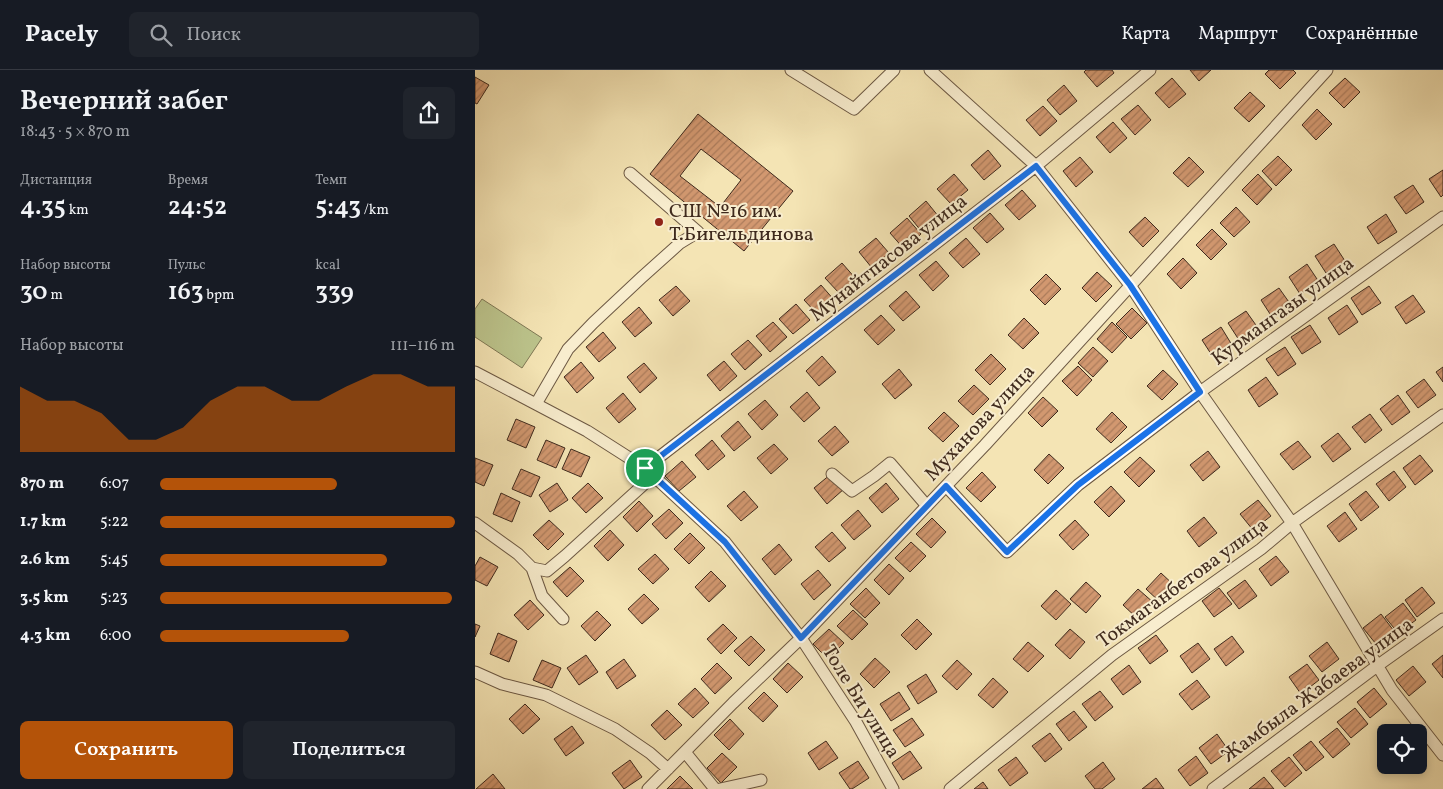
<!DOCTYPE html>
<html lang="ru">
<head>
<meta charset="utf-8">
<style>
	body { margin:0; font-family:Vollkorn,serif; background:#20242c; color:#f1f3f6; height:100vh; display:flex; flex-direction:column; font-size:19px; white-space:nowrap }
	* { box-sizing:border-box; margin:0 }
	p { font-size:16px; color:#9ea1a6 }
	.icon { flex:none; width:28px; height:28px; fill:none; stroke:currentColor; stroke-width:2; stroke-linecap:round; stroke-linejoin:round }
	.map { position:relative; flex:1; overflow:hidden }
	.drawer { display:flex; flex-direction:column; background:#171b24; width:475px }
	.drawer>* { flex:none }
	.buttons { position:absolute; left:902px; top:654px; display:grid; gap:10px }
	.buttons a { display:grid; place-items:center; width:50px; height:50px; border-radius:8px; background:#171b24; box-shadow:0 2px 8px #0003; font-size:25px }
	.pin { position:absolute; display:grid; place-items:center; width:42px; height:42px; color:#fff; margin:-21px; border:2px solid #fff; border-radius:50%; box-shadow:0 1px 5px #0007 }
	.round { display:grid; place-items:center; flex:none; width:52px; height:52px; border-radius:8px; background:#20242c }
	.summary { display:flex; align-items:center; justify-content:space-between; height:85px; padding:0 20px }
	h1 { font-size:28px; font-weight:600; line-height:38px }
	.figures { display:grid; grid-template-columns:repeat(3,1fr); gap:8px; height:85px; padding:5px 20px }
	.figures div { display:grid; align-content:center }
	.figures b { font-size:25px; font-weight:600 }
	.figures small { font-size:14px; font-weight:400 }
	.figures p { font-size:14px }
	.chart { height:140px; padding:10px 20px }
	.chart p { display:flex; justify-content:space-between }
	.chart svg { width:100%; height:90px; margin-top:5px; fill:#b45309; opacity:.7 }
	.primary-button { display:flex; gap:10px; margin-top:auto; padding:10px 20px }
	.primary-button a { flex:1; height:58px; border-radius:8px; background:#b45309; color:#fff; font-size:20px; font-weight:600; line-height:58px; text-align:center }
	.primary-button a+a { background:#20242c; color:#f1f3f6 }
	ul { padding:0 20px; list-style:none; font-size:16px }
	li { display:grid; grid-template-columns:80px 60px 1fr; align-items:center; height:38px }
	li i { height:12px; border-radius:6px; background:#b45309 }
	header { display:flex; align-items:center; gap:30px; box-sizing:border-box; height:70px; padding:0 25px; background:#171b24; border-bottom:1px solid #363941 }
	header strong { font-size:24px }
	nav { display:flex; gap:28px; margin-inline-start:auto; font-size:18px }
	.search { width:350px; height:45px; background:#20242c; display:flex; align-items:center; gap:12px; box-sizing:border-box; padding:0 18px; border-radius:8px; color:#9ea1a6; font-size:19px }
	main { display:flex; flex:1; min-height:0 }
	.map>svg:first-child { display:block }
	.green { fill:#bcc48c; stroke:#7e7754 }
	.building { fill:url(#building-hatch); stroke:#3f2a1d; fill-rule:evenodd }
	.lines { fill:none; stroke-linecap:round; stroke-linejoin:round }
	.minor-casing { stroke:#6c5843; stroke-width:13 }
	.minor { stroke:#f8edce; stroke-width:11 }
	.route-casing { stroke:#fff; stroke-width:10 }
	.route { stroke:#1a73e8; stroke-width:6 }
	.poi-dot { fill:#8f2418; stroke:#f8edce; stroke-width:2 }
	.labels { text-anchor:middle; stroke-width:4; stroke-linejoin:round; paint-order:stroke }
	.poi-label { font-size:20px; fill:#3f2a1d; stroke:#f8edce; text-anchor:start }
	.street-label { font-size:20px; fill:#3f2a1d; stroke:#f8edce }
</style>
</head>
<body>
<header>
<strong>Pacely</strong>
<div class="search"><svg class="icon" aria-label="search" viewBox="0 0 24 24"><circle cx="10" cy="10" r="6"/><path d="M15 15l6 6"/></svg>Поиск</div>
<nav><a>Карта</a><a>Маршрут</a><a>Сохранённые</a></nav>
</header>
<main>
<section class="drawer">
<div class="summary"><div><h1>Вечерний забег</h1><p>18:43 · 5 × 870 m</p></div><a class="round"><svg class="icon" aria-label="share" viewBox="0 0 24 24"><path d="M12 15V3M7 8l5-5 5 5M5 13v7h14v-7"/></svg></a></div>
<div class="figures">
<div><p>Дистанция</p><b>4.35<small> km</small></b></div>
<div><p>Время</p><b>24:52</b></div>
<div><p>Темп</p><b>5:43<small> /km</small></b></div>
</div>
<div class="figures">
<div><p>Набор высоты</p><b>30<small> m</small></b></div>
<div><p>Пульс</p><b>163<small> bpm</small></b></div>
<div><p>kcal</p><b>339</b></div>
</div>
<div class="chart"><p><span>Набор высоты</span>111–116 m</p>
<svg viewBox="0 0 160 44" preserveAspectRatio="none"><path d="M0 44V12L10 19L20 19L30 25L40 38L50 38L60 32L70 19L80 12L90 12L100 19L110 19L120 12L130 6L140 6L150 12L160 12V44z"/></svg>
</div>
<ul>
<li><b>870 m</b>6:07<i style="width:60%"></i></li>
<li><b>1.7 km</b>5:22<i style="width:100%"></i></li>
<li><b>2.6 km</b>5:45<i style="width:77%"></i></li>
<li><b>3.5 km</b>5:23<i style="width:99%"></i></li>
<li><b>4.3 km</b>6:00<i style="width:64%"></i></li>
</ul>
<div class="primary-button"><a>Сохранить</a><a>Поделиться</a></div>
</section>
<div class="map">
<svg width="968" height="719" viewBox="0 0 968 719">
	<defs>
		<pattern id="building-hatch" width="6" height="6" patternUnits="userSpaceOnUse" patternTransform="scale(1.25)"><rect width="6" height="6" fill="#d29870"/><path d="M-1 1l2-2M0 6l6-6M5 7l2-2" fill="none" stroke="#ac7c5b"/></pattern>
	</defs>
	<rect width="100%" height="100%" fill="#f4e4b4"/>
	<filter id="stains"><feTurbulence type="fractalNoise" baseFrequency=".004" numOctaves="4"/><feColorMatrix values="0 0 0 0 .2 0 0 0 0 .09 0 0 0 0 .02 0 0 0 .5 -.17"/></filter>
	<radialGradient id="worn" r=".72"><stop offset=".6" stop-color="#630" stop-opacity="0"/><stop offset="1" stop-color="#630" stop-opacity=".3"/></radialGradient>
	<path class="green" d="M7,229L67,268L47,298L0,267V239Z"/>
	<path class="building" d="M611,0H637L639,3L622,17L609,2Z
		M715,0H736L724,11Z
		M794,0H818L821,3L805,19L790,4Z
		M0,7L14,15L2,34L0,33Z
		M697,8L711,24L694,38L680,23Z
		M870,8L885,22L869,38L854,23Z
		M589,15L602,31L585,45L572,30Z
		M775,22L790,36L774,52L759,38Z
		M663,35L676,50L660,65L646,49Z
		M568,36L582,51L565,66L551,50Z
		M842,39L857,54L841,70L827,55Z
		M223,44L318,121L269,181L175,104ZM226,79L266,110L245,137L205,106Z
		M638,52L652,68L635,83L621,67Z
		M513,80L526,96L509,110L496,95Z
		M803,86L817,100L801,116L787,101Z
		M605,87L618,102L601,117L588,101Z
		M714,87L729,102L713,117L698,103Z
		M968,100V125L966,127L954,109Z
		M479,104L493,120L476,134L462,119Z
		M783,104L797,119L782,135L767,120Z
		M938,115L949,132L931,144L919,127Z
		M547,120L561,136L544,150L530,135Z
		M451,131L464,147L447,162L434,146Z
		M761,137L775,152L759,167L745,153Z
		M515,143L529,159L512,173L498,158Z
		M911,144L922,162L903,174L892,157Z
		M670,147L684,161L668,177L654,162Z
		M432,148L446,164L429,179L415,163Z
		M737,159L752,174L736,190L721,175Z
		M401,168L414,183L397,198L384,182Z
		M491,168L505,184L488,198L474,183Z
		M859,174L870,191L851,203L840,186Z
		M708,188L722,203L706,219L692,204Z
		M461,191L474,206L458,221L444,205Z
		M367,193L381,209L364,223L350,208Z
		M832,194L844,212L825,224L814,207Z
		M622,202L637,216L621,232L607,218Z
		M571,204L586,219L570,235L555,220Z
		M346,215L360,231L343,245L329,230Z
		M201,216L215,231L198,246L184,230Z
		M894,216L906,233L887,245L876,228Z
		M804,218L816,235L797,247L786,230Z
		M431,221L445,237L428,251L414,236Z
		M938,225L950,242L931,254L920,237Z
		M321,234L335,250L318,264L304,249Z
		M872,235L883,252L864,265L853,248Z
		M164,237L177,253L160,267L147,252Z
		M657,238L672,253L656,269L641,254Z
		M771,241L783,258L764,270L753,253Z
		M406,245L420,260L403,275L389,260Z
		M549,248L564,263L548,279L533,265Z
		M298,252L312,267L295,282L281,266Z
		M637,252L652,267L637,283L622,269Z
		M835,255L846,272L827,284L816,267Z
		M746,257L757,275L738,287L727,270Z
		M128,262L141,278L124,292L111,277Z
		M273,270L287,285L270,300L256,284Z
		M618,277L633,291L618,307L603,293Z
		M810,277L821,294L803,306L791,289Z
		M516,284L531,299L515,315L500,300Z
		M347,286L361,302L344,316L331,301Z
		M249,291L262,306L245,321L232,305Z
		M106,292L119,308L102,323L89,307Z
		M169,293L182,308L165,323L152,307Z
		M603,296L617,310L602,326L587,311Z
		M968,297V312L961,302Z
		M424,299L437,315L420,329L407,314Z
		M688,300L703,314L687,330L672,316Z
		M791,307L803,324L784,337L773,320Z
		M949,309L961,325L943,338L931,322Z
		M499,315L514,329L498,345L483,331Z
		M332,322L345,338L329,352L315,337Z
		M148,323L161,339L144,353L131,338Z
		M923,325L935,342L917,355L905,339Z
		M568,327L583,341L567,357L553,343Z
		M290,330L303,345L287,360L273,344Z
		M469,342L484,356L468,372L453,358Z
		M637,342L652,357L636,373L621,359Z
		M895,344L907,360L890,373L877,357Z
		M41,349L60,357L51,378L32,370Z
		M263,351L276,367L259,381L246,366Z
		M360,356L374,372L357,386L343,371Z
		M863,363L876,379L858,392L846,376Z
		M71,370L90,378L81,398L62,390Z
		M237,370L250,386L233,400L220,385Z
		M823,371L836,387L818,400L805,384Z
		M299,374L313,389L296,404L282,388Z
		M96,379L115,387L106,407L87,399Z
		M733,381L745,397L728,411L715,395Z
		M574,384L589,398L573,414L559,400Z
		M945,385L958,401L940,415L928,398Z
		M665,387L680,401L664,417L649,402Z
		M0,388L18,395L9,416L0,412Z
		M207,391L221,407L204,421L190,406Z
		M46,399L65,407L56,427L37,419Z
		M919,401L931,417L914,431L901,414Z
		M507,402L521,417L506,432L491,418Z
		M356,404L369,419L352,434L339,418Z
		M82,413L93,430L75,442L64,425Z
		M113,413L128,428L111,443L97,428Z
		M411,413L424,429L407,443L394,428Z
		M636,416L650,431L634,447L619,432Z
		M269,421L283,437L266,451L252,436Z
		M891,421L904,437L886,451L874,434Z
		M26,423L45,432L37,452L18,444Z
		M783,430L796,446L778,460L765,444Z
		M164,431L178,446L162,462L148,447Z
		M194,439L208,453L191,469L177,454Z
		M383,440L396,456L379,470L366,455Z
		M870,442L882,459L864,472L852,456Z
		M729,447L742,463L724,477L712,461Z
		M457,448L471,462L456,478L441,464Z
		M74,450L89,464L73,480L58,465Z
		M600,450L614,465L598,480L584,465Z
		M135,460L149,475L133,491L119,476Z
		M357,462L371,478L354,492L340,477Z
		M215,463L230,478L214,494L199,479Z
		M436,472L451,486L435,502L420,488Z
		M304,474L317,490L300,505L287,489Z
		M180,484L194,499L178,514L163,499Z
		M801,486L814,502L796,516L784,499Z
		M5,487L23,497L12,516L0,510V496Z
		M414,494L429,508L414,525L399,510Z
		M95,497L109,511L92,527L78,512Z
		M343,500L356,515L339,530L326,514Z
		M236,501L251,516L234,532L220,517Z
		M686,503L701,517L686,533L671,519Z
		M770,510L782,526L764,539L752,523Z
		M611,512L626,526L611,543L595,529Z
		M947,517L960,533L942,547L930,530Z
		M391,518L405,533L390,548L375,534Z
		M744,518L757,534L739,547L727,531Z
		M663,519L679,533L663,549L648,535Z
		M581,520L596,534L581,550L566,536Z
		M169,524L184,539L167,554L153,539Z
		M55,530L69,545L53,560L39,545Z
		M928,533L941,550L923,563L910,547Z
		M378,540L393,554L377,570L362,556Z
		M122,541L136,555L120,571L106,556Z
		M906,544L919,561L901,574L888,558Z
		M442,549L457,564L441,580L426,565Z
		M0,554L5,556L0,567Z
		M248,554L262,568L246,584L232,569Z
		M354,559L369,573L353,589L338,574Z
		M595,559L610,572L595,589L580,575Z
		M23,563L42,571L34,592L15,584Z
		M681,565L693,581L675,594L663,578Z
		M276,566L290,580L274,596L259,581Z
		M757,566L769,582L751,596L739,579Z
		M553,572L569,586L553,602L538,589Z
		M852,572L864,589L847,602L834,586Z
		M723,573L735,589L717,603L705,586Z
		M111,585L123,602L104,615L92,598Z
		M968,585V608L957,594Z
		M400,588L415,602L399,618L385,604Z
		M149,589L161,606L142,619L131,602Z
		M67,590L86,598L77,618L58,610Z
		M482,590L497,604L482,620L467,606Z
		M242,593L257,608L240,624L226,609Z
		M313,593L328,607L312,623L298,609Z
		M832,594L844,610L826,624L814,607Z
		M654,595L666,612L648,625L636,609Z
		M938,596L951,612L934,626L921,610Z
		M451,604L462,622L443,634L432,616Z
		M518,608L533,622L518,638L503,625Z
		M722,610L735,627L717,640L704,624Z
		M220,618L234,633L218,648L203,634Z
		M899,618L912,634L895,648L882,632Z
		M625,621L638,637L620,651L607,634Z
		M289,622L303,636L288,652L273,638Z
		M424,622L435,639L416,651L405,634Z
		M50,634L65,649L48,664L34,649Z
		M880,638L893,654L876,668L862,652Z
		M192,640L207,655L190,670L176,655Z
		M599,641L612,657L594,671L581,654Z
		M437,648L449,665L430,677L418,660Z
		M255,649L269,664L254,680L239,665Z
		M97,656L109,673L91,686L79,669Z
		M862,658L875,674L858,688L844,672Z
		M575,663L587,679L570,692L557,676Z
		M742,664L754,681L736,694L724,678Z
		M351,671L363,688L344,700L333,683Z
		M836,671L849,687L831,701L818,685Z
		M435,681L447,698L428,710L417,693Z
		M247,683L262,697L246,713L232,698Z
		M721,686L733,703L715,716L703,700Z
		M541,687L553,703L535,716L523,700Z
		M814,687L827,703L810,717L796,701Z
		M155,690L167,707L149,719L137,703Z
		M383,691L394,708L377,719H375L364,703Z
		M628,692L640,709L627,719H620L610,706Z
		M18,704L30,719H1Z
		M205,706L218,719H192Z
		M789,707L799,719H774Z
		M681,708L689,719H667Z
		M508,712L513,719H499Z"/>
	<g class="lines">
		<g class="minor-casing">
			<path id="minor" d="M316,0L379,39L419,0
				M455,0L561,96L655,215L725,322L817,453L917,620L968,685
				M0,302L112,361L170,398L250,472L326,568L381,652L418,719
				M61,334L93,279L118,253L166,208L205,173L223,162L155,103
				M170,398L561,96L675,0
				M357,404L377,421L399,406L415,393L452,436
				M471,416L532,482L603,415L725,322L968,147
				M0,453L43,484L57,498L72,501L90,486L178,406
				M57,498L67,526L88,549
				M0,602L27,614L71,625L140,659L175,683L193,699
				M210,682L240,719
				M173,719L258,633L326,568L510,375L852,0
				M245,719L286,710
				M475,719L637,585L786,479L817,453L968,345
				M738,719L902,596L968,549"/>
		</g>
		<use href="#minor" class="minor"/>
	</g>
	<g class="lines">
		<g class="route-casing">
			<path id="route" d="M561,96L655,215L725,322L603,415L532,482L471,416L326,568L250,472L170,398Z"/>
		</g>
		<use href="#route" class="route"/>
	</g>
	<circle class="poi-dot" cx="184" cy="152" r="5"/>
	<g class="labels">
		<g class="poi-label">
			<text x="194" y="147">СШ №16 им.<tspan x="194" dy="23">Т.Бигельдинова</tspan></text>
		</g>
		<g class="street-label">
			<text transform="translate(413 187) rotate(-38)" y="7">Мунайтпасова улица</text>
			<text transform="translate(807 240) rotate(-36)" y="7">Курмангазы улица</text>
			<text transform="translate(504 352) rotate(-47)" y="7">Муханова улица</text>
			<text transform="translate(707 512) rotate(-36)" y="7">Токмаганбетова улица</text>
			<text transform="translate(842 619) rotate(-36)" y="7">Жамбыла Жабаева улица</text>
			<text transform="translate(387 631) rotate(58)" y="7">Толе Би улица</text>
		</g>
	</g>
	<rect width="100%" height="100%" filter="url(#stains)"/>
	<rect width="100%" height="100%" fill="url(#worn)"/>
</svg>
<div class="buttons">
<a><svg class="icon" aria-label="locate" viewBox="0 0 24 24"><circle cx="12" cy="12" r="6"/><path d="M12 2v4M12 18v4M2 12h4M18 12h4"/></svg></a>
</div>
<div class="pin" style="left:170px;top:398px;background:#1e9e55"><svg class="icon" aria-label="arrive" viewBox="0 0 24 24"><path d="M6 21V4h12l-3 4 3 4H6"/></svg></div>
</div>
</main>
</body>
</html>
